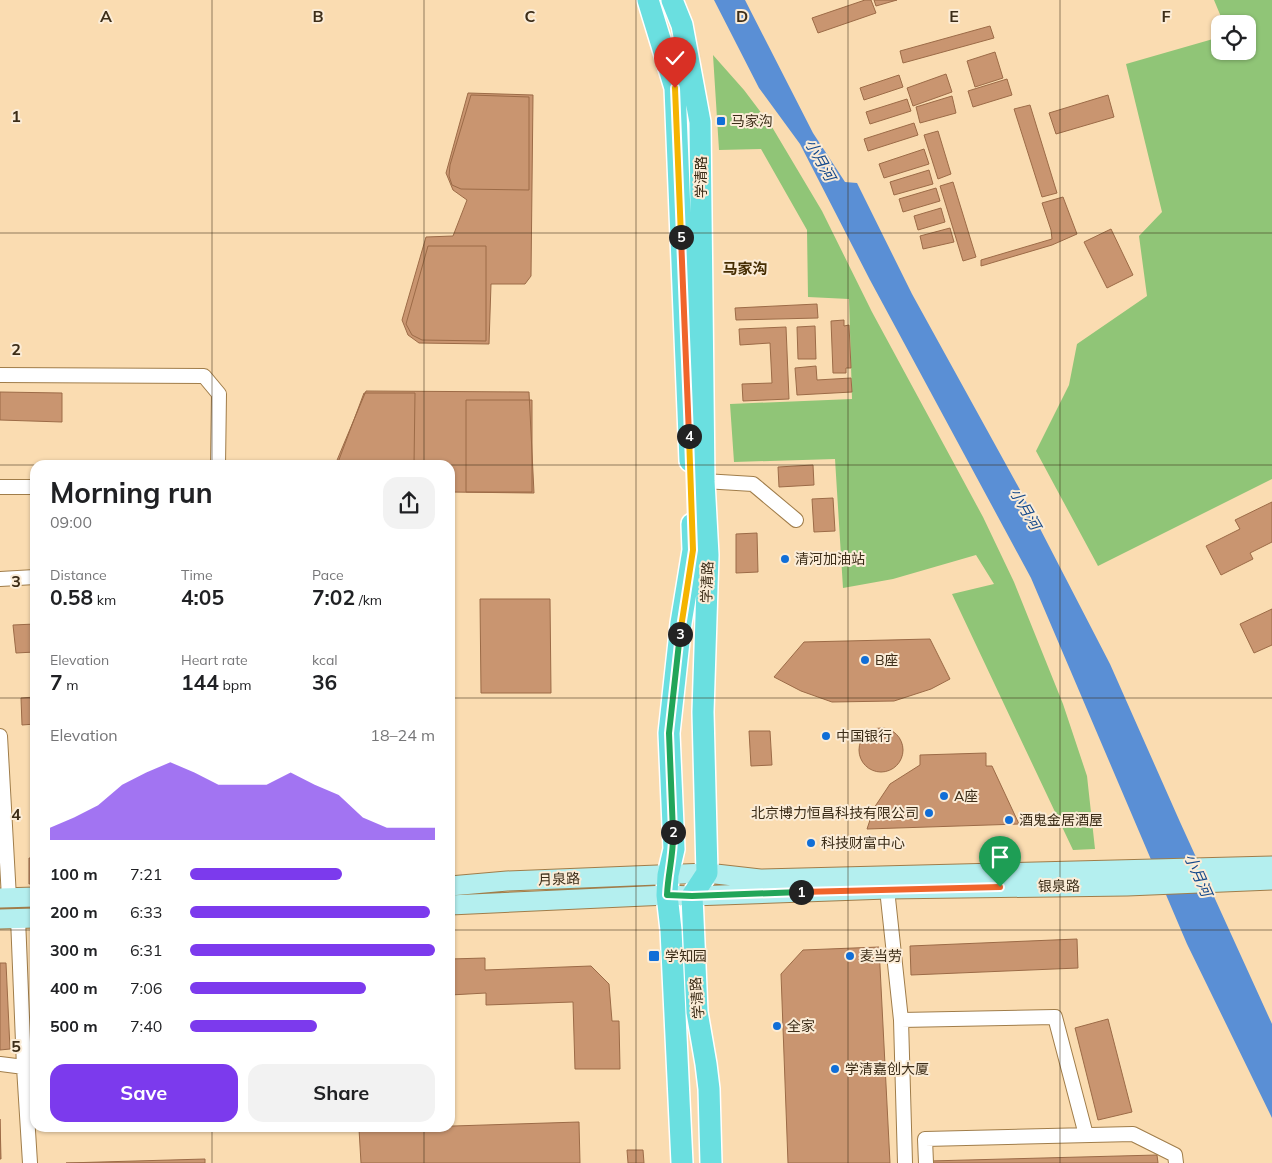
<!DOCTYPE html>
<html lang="en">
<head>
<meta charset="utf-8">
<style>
	body { margin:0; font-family:Mulish,"Noto Sans SC",sans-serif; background:#f2f2f2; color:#202124; height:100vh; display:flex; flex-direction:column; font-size:19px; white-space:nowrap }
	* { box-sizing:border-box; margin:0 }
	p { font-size:16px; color:#757577 }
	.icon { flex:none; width:28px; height:28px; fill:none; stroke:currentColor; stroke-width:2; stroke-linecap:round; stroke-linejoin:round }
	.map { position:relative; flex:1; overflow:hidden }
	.drawer { position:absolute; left:30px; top:460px; width:425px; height:672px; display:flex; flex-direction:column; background:#fff; border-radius:15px; box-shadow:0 1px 4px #0004 }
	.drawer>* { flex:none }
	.buttons { position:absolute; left:1211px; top:15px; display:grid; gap:10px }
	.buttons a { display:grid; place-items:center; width:45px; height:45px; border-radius:10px; background:#fff; box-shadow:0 1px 4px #0004; font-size:25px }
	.pin { position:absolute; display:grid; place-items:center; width:42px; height:42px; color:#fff; margin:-51px -21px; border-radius:50% 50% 50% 0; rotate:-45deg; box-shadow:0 0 5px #0007 }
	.pin .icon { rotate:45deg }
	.km { position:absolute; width:25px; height:25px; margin:-12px; border-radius:50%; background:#222; color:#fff; font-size:14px; line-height:25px; text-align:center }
	.round { display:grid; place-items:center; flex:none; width:52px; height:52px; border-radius:15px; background:#f2f2f2 }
	.overview { display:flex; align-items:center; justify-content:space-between; height:85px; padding:0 20px }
	h1 { font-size:28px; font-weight:700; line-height:38px }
	.figures { display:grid; grid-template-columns:repeat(3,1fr); gap:8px; height:85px; padding:5px 20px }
	.figures div { display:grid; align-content:center }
	.figures b { font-size:21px; font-weight:700 }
	.figures small { font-size:14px; font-weight:400 }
	.figures p { font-size:14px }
	.chart { height:140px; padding:10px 20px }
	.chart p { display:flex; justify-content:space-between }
	.chart svg { width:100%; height:90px; margin-top:5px; fill:#7c3aed; opacity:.7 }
	.action { display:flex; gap:10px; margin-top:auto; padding:10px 20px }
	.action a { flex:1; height:58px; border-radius:15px; background:#7c3aed; color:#fff; font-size:20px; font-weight:700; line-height:58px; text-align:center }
	.action a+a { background:#f2f2f2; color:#202124 }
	ul { padding:0 20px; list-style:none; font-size:16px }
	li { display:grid; grid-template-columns:80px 60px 1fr; align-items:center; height:38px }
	li i { height:12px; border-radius:6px; background:#7c3aed }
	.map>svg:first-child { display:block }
	.forest { fill:#90c577 }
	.water { fill:#5a8fd5 }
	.building { fill:#c99570; stroke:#9c6b47 }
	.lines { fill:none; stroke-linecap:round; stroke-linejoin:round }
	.minor-casing { stroke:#a07d4a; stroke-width:16 }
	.secondary-casing { stroke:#a07d4a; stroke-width:21 }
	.primary-casing { stroke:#fff; stroke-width:24 }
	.minor { stroke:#fff; stroke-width:14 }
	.secondary { stroke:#b4efef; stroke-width:19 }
	.primary { stroke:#6adfe0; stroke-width:21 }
	.split-1-casing { stroke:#fff; stroke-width:10 }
	.split-2-casing { stroke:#fff; stroke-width:10 }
	.split-3-casing { stroke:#fff; stroke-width:10 }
	.split-4-casing { stroke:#fff; stroke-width:10 }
	.split-5-casing { stroke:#fff; stroke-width:10 }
	.split-6-casing { stroke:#fff; stroke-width:10 }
	.split-1 { stroke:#f0652b; stroke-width:6 }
	.split-2 { stroke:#22a559; stroke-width:6 }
	.split-3 { stroke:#22a559; stroke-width:6 }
	.split-4 { stroke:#f5b400; stroke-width:6 }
	.split-5 { stroke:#f0652b; stroke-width:6 }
	.split-6 { stroke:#f5b400; stroke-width:6 }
	.grid { fill:none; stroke:#3c2d18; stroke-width:1; stroke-opacity:0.55 }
	.poi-dot { fill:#106ed7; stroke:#fbecd7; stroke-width:2 }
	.labels { text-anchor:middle; stroke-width:4; stroke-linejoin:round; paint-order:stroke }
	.poi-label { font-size:14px; fill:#3c2d18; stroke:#fbecd7; text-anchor:start }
	.street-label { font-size:14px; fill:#3c2d18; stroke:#fbecd7 }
	.water-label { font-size:15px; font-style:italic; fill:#164a8b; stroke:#fbecd7 }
	.neighbourhood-label { font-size:15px; font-weight:bold; fill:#452d02; stroke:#fbecd7 }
	.grid-label { font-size:16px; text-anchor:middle; font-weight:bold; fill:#3c2d18; stroke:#fbecd7; stroke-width:4; stroke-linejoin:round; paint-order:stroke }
</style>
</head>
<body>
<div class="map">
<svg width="1272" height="1163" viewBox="0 0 1272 1163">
	<rect width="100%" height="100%" fill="#fadcb1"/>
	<path class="forest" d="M1214,0H1272V479L1098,566L1036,451L1069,385L1077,344L1147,296L1139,236L1162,212L1126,64L1220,37V51H1248V24H1224Z
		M713,55L744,90L772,127L822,211L872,312L983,517L1014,582L1063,704L1087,776L1095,849L1073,850L952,594L994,584L976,555L893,579L843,588L835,459L734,462L730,404L852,399L849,299L808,297L807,230L761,149L719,150Z"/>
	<path class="water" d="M714,0H745L813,133L845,182L857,183L912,294L1019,488L1110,664L1180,822L1272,1024V1118L1187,944L1031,578L870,280L800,144L759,88Z"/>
	<path class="building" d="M865,0H871L876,13L818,33L812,18Z
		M874,0H897L876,6Z
		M990,26L994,38L903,63L900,51Z
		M995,52L1003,78L975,87L967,61Z
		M946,74L952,92L913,106L907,88Z
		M899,75L903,87L864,100L860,88Z
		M1007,79L1012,95L973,107L968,91Z
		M468,93L533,95L531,276L525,284H491L489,344L419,343L408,335L402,320L426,237L453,236L467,200L453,190L446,173Z
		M471,95L529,97V190L461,189L452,185L449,176L450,165Z
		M1108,95L1114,117L1056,134L1049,113Z
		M952,96L956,113L920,123L916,107Z
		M907,99L911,111L870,124L866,112Z
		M1030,105L1057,193L1042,197L1014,109Z
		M914,123L918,135L868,151L864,139Z
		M938,131L951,174L938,179L924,135Z
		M924,149L929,164L884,178L879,164Z
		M929,170L933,184L894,195L890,182Z
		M953,182L976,257L963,261L940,186Z
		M936,188L940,201L903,212L899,199Z
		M1063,197L1077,234L1052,245L981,266V260L1052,239L1051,230L1042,203Z
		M941,208L945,222L918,230L914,216Z
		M950,228L954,242L923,249L920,236Z
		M1111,229L1133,275L1107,288L1084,242Z
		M428,246H486V341L422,340L412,335L406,324Z
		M817,304L818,318L736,320L735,308Z
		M844,320V326L849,325L851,368H846V373H833L831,321Z
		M815,326L816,359H798L797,327Z
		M786,327L789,399L743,401L742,384L772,383L770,343L740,345L739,329Z
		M816,366L817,380L851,378L852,392L797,395L795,368Z
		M366,391L529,392L534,493L450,492V465H335Z
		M0,392L62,393V422L0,420Z
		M364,393H415L414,465H337Z
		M466,400H532V492H466Z
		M813,465L814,485L779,487L778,467Z
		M833,498L835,531L814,532L812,499Z
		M1272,502V542L1250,553L1253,559L1221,575L1206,546L1240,529L1235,520Z
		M757,533L758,572L736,573V534Z
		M480,599H550L551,693H481Z
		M1272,609V645L1254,653L1240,624Z
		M35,624V652L16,653L13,625Z
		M930,639L950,679L931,689L894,701L832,702L801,691L774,677L804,642Z
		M35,697V724L22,725L21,698Z
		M859 750a22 22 0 1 1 44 0a22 22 0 1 1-44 0Z
		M749,731H770L772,765L751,766Z
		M986,753V766H992L1019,824L867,829L874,808L890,784L920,765V755Z
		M29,858H35V883L29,884Z
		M1077,939L1078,968L911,975L910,946Z
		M879,947L890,1163H788L781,974L803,950Z
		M485,958V970L591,966L609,984L612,1021H619L620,1069H575L573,1002L486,1005V993L450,995V959Z
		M0,963H6L10,1049L0,1050Z
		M1108,1019L1132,1112L1098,1120L1075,1028Z
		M0,1119L1,1159H0Z
		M579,1122L580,1163H361L359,1129Z
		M627,1150H643L644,1163H628Z
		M1157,1155L1158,1163H929V1161Z
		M205,1159V1163H66Z"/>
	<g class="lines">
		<g class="minor-casing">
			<path id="minor" d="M0,375L204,376L219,394L218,465
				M704,481L753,484L796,520
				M0,487H35
				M0,579L35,577
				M0,736L9,898
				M887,889L901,1020L905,1163
				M18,918L24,1067L30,1163
				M901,1020L1055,1017L1086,1135
				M0,1064L24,1067
				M926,1163L925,1139L1133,1134L1175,1155L1176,1163"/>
		</g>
		<g class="secondary-casing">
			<path id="secondary" d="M450,886L507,881L707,873L760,879L1272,866
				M0,898L35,897
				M450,905L667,895L692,896L887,889L1127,886L1272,880
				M0,919L35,918"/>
		</g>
		<g class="primary-casing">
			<path id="primary" d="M648,0L675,88L690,461
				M672,0L682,25L700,122L704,481L708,555L703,712L707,873L692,896L697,1012L706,1064L709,1089L711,1163
				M682,1163L671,930L667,895L668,875L674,849L669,733L681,623L693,550L692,524"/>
		</g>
		<use href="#minor" class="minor"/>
		<use href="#secondary" class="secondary"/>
		<use href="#primary" class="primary"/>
	</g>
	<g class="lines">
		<g class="split-1-casing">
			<path id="split-1" d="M801,892L1000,887"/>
		</g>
		<g class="split-2-casing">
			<path id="split-2" d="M673,832C674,853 668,873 667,895L692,896L801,892"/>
		</g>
		<g class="split-3-casing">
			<path id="split-3" d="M673,832L669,733L680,634"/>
		</g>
		<g class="split-4-casing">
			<path id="split-4" d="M680,634L693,550L689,436"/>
		</g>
		<g class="split-5-casing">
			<path id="split-5" d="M681,237L689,436"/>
		</g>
		<g class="split-6-casing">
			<path id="split-6" d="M675,88L681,237"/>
		</g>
		<use href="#split-1" class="split-1"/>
		<use href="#split-2" class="split-2"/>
		<use href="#split-3" class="split-3"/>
		<use href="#split-4" class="split-4"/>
		<use href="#split-5" class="split-5"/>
		<use href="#split-6" class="split-6"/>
	</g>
	<path class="grid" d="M212,0V465M424,0V465M636,0V1163M848,0V1163M1060,0V1163M0,233H1272M0,465H35M450,465H1272M0,698H35M450,698H1272M0,930H35M450,930H1272M212,1128V1163M424,1128V1163"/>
	<g class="poi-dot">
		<rect x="716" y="116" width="10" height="10" rx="2.5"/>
		<circle cx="785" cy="559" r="5"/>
		<circle cx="865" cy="660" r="5"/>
		<circle cx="826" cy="736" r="5"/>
		<circle cx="944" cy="796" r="5"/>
		<circle cx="929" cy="813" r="5"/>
		<circle cx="1009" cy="820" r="5"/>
		<circle cx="811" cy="843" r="5"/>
		<rect x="648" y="950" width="12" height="12" rx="2.5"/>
		<circle cx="850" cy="956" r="5"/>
		<circle cx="777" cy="1026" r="5"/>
		<circle cx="835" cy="1069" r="5"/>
	</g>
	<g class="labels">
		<g class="poi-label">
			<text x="731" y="126">马家沟</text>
			<text x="795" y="564">清河加油站</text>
			<text x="875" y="665">B座</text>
			<text x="836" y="741">中国银行</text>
			<text x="954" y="801">A座</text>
			<text x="919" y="818" text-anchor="end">北京博力恒昌科技有限公司</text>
			<text x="1019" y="825">酒鬼金居酒屋</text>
			<text x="821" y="848">科技财富中心</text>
			<text x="665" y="961">学知园</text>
			<text x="860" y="961">麦当劳</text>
			<text x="787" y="1031">全家</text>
			<text x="845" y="1074">学清嘉创大厦</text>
		</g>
		<g class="street-label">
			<text transform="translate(701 177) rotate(-90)" y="5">学清路</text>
			<text transform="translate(707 582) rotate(-88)" y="5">学清路</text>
			<text transform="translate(559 879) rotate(-2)" y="5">月泉路</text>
			<text transform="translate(1059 886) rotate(-1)" y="5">银泉路</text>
			<text transform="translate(697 998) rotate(-95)" y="5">学清路</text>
		</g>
		<g class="water-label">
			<text transform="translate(820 160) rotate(61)" y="5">小月河</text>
			<text transform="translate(1025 509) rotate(60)" y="5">小月河</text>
			<text transform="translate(1198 875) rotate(66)" y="5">小月河</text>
		</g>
		<g class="neighbourhood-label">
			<text x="745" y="274">马家沟</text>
		</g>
	</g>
	<g class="grid-label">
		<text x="106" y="22">A</text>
		<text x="318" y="22">B</text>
		<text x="530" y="22">C</text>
		<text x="742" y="22">D</text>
		<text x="954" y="22">E</text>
		<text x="1166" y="22">F</text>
		<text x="16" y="122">1</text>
		<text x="16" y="355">2</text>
		<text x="16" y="587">3</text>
		<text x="16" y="820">4</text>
		<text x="16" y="1052">5</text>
	</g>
</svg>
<div class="buttons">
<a><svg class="icon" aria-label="locate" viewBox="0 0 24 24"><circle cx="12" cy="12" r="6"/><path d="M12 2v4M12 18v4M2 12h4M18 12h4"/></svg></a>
</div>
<div class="pin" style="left:1000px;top:887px;background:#1e9e55"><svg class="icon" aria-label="arrive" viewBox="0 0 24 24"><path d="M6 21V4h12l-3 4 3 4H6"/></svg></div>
<div class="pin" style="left:675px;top:88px;background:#d93025"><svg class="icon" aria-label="check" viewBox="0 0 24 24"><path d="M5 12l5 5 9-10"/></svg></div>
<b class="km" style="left:801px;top:892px">1</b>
<b class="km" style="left:673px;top:832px">2</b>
<b class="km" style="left:680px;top:634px">3</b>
<b class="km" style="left:689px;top:436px">4</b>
<b class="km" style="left:681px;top:237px">5</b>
<section class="drawer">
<div class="overview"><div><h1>Morning run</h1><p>09:00</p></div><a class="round"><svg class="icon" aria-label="share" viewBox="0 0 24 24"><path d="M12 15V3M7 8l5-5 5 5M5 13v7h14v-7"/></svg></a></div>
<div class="figures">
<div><p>Distance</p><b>0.58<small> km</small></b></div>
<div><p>Time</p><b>4:05</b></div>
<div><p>Pace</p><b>7:02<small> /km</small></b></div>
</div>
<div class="figures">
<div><p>Elevation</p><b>7<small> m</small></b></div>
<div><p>Heart rate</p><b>144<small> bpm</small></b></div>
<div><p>kcal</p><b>36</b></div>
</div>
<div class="chart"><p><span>Elevation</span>18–24 m</p>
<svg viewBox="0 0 160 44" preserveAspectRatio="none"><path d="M0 44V38L10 33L20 27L30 17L40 11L50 6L60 11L70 17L80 17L90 17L100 11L110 17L120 22L130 33L140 38L150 38L160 38V44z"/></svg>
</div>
<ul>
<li><b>100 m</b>7:21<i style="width:62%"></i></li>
<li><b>200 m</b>6:33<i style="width:98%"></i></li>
<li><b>300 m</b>6:31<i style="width:100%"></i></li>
<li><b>400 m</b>7:06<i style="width:72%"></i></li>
<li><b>500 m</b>7:40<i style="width:52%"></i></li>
</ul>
<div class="action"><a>Save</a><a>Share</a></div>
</section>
</div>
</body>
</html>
